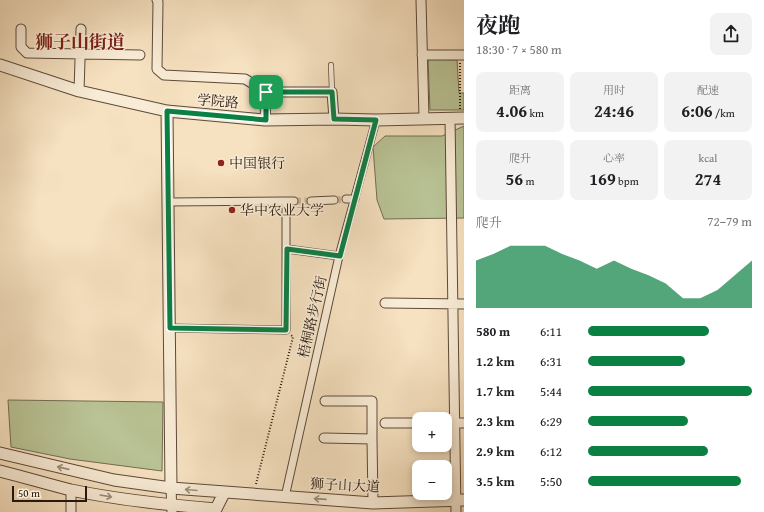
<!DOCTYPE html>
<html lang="zh">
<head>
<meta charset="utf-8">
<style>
	body { margin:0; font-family:"Gentium Book Plus","Noto Serif SC",serif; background:#f2f2f2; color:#202124; height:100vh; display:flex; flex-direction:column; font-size:15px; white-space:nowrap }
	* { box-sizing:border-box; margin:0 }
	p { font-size:13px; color:#757577 }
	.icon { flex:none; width:22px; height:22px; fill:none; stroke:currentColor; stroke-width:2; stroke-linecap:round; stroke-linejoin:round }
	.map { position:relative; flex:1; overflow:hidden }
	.drawer { display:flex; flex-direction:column; background:#fff; width:300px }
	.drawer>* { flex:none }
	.tools { position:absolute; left:412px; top:412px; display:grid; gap:8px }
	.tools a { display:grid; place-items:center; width:40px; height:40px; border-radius:8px; background:#fff; box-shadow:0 2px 6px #0003; font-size:20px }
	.scale { position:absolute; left:12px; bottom:10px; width:75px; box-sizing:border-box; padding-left:4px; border:2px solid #2a180d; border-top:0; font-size:11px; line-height:14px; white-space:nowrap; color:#2a180d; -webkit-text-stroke:3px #f9ecd6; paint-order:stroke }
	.pin { position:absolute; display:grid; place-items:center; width:34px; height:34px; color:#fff; margin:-17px; border-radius:8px; box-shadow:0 2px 6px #0006 }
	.round { display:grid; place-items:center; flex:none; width:42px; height:42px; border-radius:8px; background:#f2f2f2 }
	.head { display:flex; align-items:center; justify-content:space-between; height:68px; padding:0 12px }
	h1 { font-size:22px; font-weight:700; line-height:30px }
	.figures { display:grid; grid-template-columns:repeat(3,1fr); gap:6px; height:68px; padding:4px 12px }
	.figures div { display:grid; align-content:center; border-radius:8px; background:#f2f2f2; text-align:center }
	.figures b { font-size:17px; font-weight:700 }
	.figures small { font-size:11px; font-weight:400 }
	.figures p { font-size:11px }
	.chart { height:112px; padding:8px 12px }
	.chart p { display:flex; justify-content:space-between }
	.chart svg { width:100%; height:72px; margin-top:4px; fill:#0b8043; opacity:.7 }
	ul { padding:0 12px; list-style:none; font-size:13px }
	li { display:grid; grid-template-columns:64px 48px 1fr; align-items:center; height:30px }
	li i { height:10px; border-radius:5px; background:#0b8043 }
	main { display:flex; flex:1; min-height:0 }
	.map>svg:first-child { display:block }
	.green { fill:#b9c395; stroke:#726e51 }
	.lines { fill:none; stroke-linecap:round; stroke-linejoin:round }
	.pedestrian-tunnel { stroke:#cdb99c; stroke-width:7; stroke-dasharray:7 3.5; stroke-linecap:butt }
	.service-casing { stroke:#5d4a3a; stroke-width:6 }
	.pedestrian-casing { stroke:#5d4a3a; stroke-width:9 }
	.minor-casing { stroke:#5d4a3a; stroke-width:11 }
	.tertiary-casing { stroke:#5d4a3a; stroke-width:13 }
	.path { stroke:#2a180d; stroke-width:2; stroke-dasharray:1 2; stroke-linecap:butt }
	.service { stroke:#f9ecd6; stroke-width:4.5 }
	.pedestrian { stroke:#f9ecd6; stroke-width:7 }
	.minor { stroke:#f9ecd6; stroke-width:9 }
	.tertiary { stroke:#f9ecd6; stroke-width:11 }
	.oneway { stroke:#9c8d7c }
	.route-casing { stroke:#fff; stroke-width:8 }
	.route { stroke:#0b8043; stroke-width:5 }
	.poi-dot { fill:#8f2418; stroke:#f9ecd6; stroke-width:1.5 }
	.labels { text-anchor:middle; stroke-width:3; stroke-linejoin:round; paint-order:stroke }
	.street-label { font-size:14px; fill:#2a180d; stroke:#f9ecd6 }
	.poi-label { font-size:14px; fill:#2a180d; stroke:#f9ecd6; text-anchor:start }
	.district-label { font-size:18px; font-weight:bold; fill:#7a1f14; stroke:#f9ecd6 }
</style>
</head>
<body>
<main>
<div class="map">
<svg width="464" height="512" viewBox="0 0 464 512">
	<rect width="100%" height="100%" fill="#f6e1c0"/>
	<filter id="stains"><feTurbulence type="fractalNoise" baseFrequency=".005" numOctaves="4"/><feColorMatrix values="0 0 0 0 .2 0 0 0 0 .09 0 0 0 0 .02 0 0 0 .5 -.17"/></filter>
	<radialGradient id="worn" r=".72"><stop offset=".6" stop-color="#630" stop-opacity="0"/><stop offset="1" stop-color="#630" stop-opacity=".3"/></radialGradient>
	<path class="green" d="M428,59L457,60L459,93H464V110H430Z
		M464,126V218L384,219L377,200L373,147L385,136H442Z
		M8,400L163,402L162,471L70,459L11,447Z"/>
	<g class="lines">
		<path class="pedestrian-tunnel" d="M334,200L346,199
			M294,201H311"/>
		<g class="service-casing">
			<path id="service" d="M331,65L332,92"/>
		</g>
		<g class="pedestrian-casing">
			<path id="pedestrian" d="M346,199H355
				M286,201H294
				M311,201L334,200
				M168,202L286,201V330L170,328
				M287,249L339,256
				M285,497L339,256L376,120"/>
		</g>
		<g class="minor-casing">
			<path id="minor" d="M157,0L158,2L157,69L164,75L245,79L266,92
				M421,0L424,118
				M21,29V47L27,53L140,55
				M422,55H464
				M79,91L81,29
				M450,118L456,512
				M265,120L266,92H332L334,119
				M385,303L464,304
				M325,401H372V439
				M385,423H419
				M445,423H464
				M324,438L372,439L373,503
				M171,488L172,512
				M71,490V512"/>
		</g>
		<g class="tertiary-casing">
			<path id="tertiary" d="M0,65L79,91L167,111L265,120L334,119L376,120L464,118
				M167,111L171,488
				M0,453L114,480L171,488L373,503L464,500
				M0,471C24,477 47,484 71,490C119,500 168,505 216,509L224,493"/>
		</g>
		<path class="path" d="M460,63V109
			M256,484L293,337L291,335"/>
		<use href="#service" class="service"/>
		<use href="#pedestrian" class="pedestrian"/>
		<use href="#minor" class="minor"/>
		<use href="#tertiary" class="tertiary"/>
	</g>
	<defs><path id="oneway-shaft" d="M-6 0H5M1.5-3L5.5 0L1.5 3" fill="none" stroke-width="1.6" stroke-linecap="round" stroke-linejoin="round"/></defs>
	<g class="oneway">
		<use href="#oneway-shaft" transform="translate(63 468) rotate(-167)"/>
		<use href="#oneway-shaft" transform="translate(191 490) rotate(-175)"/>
		<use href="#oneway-shaft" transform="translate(106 496) rotate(10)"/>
		<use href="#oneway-shaft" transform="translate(320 499) rotate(-176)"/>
	</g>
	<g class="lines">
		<g class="route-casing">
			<path id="route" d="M266,92H332L334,119L376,120L340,256L287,249L286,330L170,328L167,111L266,120Z"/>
		</g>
		<use href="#route" class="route"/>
	</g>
	<g class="poi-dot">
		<circle cx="221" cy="163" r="4"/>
		<circle cx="232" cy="210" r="4"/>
	</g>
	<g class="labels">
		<g class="street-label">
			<text transform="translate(218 101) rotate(5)" y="5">学院路</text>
			<text transform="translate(312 317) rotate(-77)" y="5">梧桐路步行街</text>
			<text transform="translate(345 485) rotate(3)" y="5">狮子山大道</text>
		</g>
		<g class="poi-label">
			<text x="229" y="168">中国银行</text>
			<text x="240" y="215">华中农业大学</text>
		</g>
		<g class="district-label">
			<text x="80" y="48">狮子山街道</text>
		</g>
	</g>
	<rect width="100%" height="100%" filter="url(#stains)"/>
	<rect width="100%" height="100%" fill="url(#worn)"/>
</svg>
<div class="tools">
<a>+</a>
<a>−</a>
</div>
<div class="scale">50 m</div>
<div class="pin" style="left:266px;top:92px;background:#1e9e55"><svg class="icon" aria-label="arrive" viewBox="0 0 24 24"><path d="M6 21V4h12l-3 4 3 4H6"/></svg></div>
</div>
<section class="drawer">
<div class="head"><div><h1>夜跑</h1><p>18:30 · 7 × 580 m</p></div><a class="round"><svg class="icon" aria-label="share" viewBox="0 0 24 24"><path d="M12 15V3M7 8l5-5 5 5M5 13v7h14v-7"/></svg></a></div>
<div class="figures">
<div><p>距离</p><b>4.06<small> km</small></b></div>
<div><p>用时</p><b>24:46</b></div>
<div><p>配速</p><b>6:06<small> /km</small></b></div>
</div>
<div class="figures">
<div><p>爬升</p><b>56<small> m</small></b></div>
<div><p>心率</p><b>169<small> bpm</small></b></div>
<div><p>kcal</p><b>274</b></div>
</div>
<div class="chart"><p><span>爬升</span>72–79 m</p>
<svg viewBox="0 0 160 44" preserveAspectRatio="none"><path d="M0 44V15L10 11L20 6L30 6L40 6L50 11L60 15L70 20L80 15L90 20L100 24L110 29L120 38L130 38L140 33L150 24L160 15V44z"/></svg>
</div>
<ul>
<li><b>580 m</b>6:11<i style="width:74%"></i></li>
<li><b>1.2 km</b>6:31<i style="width:59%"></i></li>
<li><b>1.7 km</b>5:44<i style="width:100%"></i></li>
<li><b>2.3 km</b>6:29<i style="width:61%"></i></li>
<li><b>2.9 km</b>6:12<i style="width:73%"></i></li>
<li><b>3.5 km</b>5:50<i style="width:93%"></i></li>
</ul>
</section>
</main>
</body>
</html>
